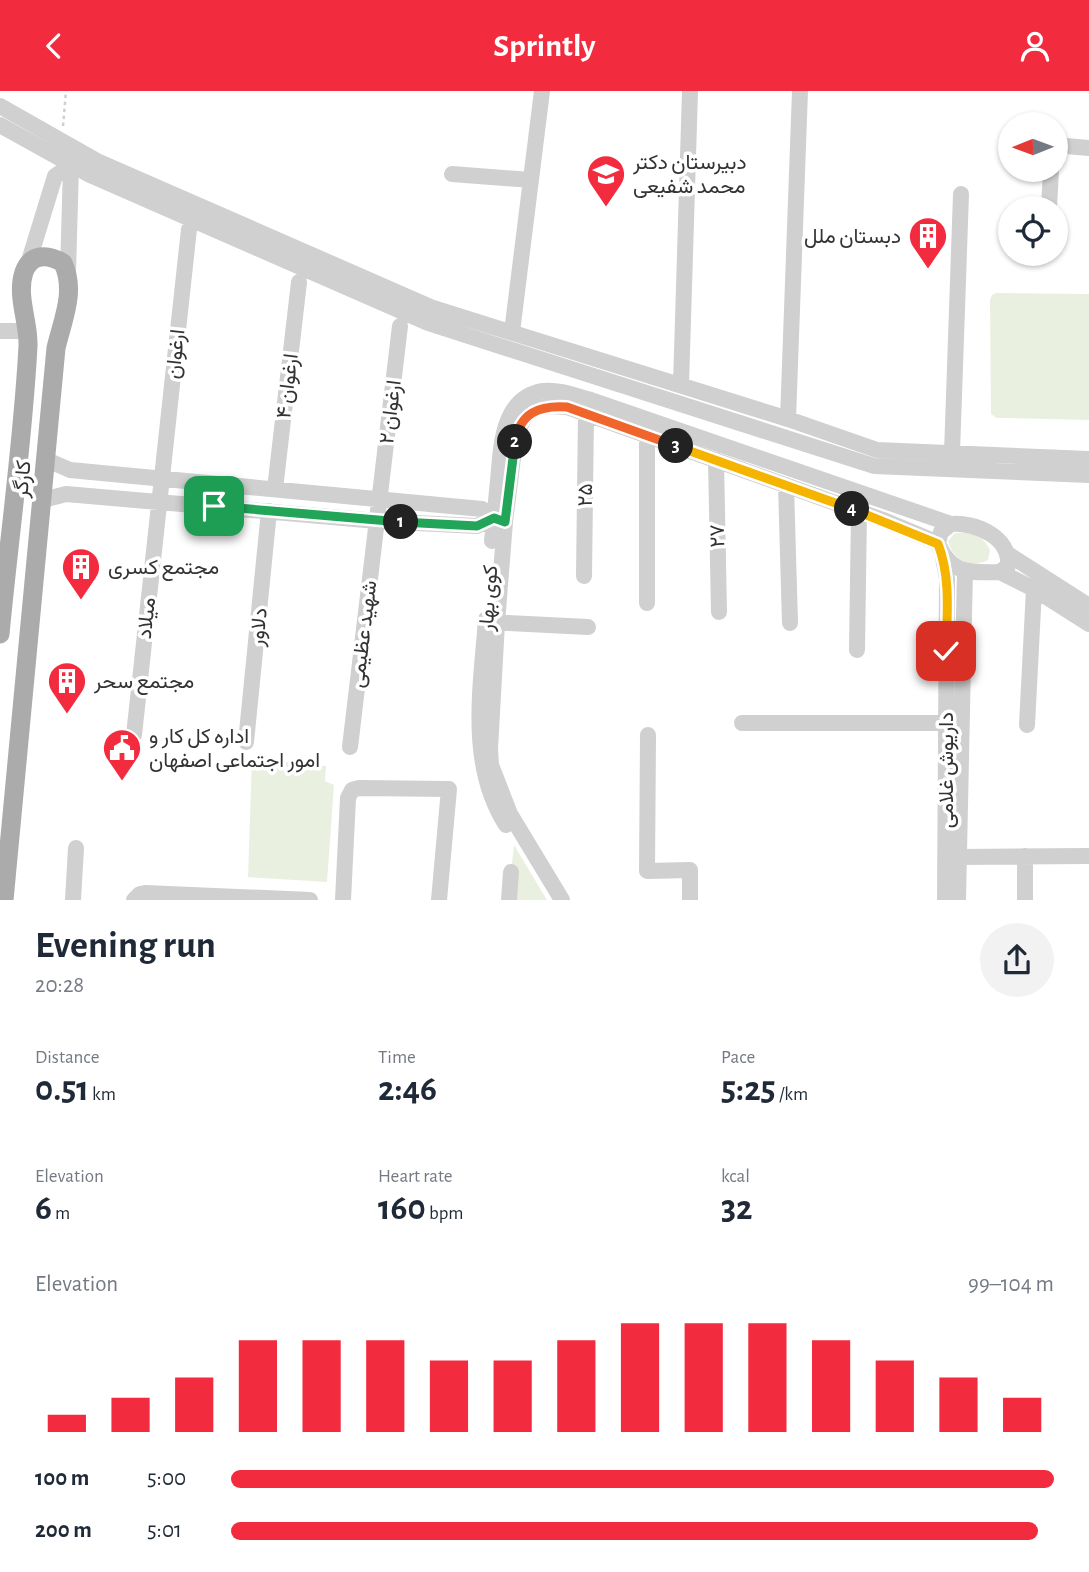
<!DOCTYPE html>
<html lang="en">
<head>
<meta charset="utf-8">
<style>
	body { margin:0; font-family:"Alegreya Sans",Vazirmatn,sans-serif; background:#f2f2f3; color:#1f2937; height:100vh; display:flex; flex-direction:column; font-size:26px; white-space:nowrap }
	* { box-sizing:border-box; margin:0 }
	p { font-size:23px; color:#747a83 }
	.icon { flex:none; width:38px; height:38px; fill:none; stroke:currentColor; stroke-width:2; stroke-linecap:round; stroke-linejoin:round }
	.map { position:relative; height:809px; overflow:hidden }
	.details { display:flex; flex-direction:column; background:#fff; flex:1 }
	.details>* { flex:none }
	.needle { width:46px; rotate:269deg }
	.tools { position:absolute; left:998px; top:21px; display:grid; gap:14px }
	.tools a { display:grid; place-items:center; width:70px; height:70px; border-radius:50%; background:#fff; box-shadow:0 2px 5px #0004; font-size:35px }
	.pin { position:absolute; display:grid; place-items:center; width:60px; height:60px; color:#fff; margin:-30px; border-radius:14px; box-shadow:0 4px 10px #0006 }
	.km { position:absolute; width:35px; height:35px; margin:-18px; border-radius:50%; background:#222; color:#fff; font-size:19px; line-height:35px; text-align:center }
	.round { display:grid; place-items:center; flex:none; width:74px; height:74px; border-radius:37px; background:#f2f2f3 }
	.headline { display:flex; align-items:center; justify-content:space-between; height:119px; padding:0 35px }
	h1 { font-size:38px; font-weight:700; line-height:52px }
	.metrics { display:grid; grid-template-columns:repeat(3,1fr); gap:10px; height:119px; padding:7px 35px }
	.metrics div { display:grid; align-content:center }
	.metrics b { font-size:35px; font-weight:700 }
	.metrics small { font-size:19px; font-weight:400 }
	.metrics p { font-size:19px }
	.chart { height:196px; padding:14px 35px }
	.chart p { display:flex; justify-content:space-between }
	.chart svg { width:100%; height:126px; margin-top:7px; stroke:#f32b3f; stroke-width:6 }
	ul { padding:0 35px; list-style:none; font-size:23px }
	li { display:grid; grid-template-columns:112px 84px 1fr; align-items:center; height:52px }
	li i { height:18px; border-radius:9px; background:#f32b3f }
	header { display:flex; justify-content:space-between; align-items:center; height:91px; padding:0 35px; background:#f32b3f; color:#fff; font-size:32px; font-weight:700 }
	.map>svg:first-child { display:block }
	.green { fill:#e9f0e0 }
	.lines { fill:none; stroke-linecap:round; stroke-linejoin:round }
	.path { stroke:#d0d0d0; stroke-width:2.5; stroke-dasharray:3.5 3.5; stroke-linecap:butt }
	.minor { stroke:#d0d0d0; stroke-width:16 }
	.major { stroke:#ababab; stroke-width:19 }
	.split-1-casing { stroke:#fff; stroke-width:14 }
	.split-2-casing { stroke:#fff; stroke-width:14 }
	.split-3-casing { stroke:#fff; stroke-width:14 }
	.split-4-casing { stroke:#fff; stroke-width:14 }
	.split-5-casing { stroke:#fff; stroke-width:14 }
	.split-1 { stroke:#22a559; stroke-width:9 }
	.split-2 { stroke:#22a559; stroke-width:9 }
	.split-3 { stroke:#f0652b; stroke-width:9 }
	.split-4 { stroke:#f5b400; stroke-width:9 }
	.split-5 { stroke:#f5b400; stroke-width:9 }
	.labels { text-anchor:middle; stroke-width:7; stroke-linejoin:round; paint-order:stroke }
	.poi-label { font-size:21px; fill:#333; stroke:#fff; text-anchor:start }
	.street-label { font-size:21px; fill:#333; stroke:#fff }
</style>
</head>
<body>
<header><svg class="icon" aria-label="back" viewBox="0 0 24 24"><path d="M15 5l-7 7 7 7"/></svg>Sprintly<svg class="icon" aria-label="person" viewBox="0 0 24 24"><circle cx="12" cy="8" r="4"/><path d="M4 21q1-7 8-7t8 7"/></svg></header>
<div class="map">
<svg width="1089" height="809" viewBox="0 0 1089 809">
	<rect width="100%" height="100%" fill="#fff"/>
	<path class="green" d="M996,202L1089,203V329L1006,327H997L991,323L990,209L992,204Z
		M955,442C971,441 983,444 990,459L988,469C970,478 953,469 948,450Z
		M252,668L326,675L325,690L334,694L327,791L248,786Z
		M514,754L547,809H508Z"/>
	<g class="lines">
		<path class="path" d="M63,35L66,0"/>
		<path class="minor" d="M0,15L97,70L433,217L788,328L877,359L1089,368
			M0,34L90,84L428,232L874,375L1089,384
			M1055,54L1089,57
			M452,83L531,89
			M1049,117L1051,79
			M28,173L55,85L71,74
			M68,182L71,74L74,67
			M0,240H28
			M512,241L542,0
			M681,294L690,0
			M788,328L800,0
			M647,344V512
			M952,362L961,103
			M47,369L70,379L482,418L502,430
			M716,369L719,521
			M786,394L790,532
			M275,398L299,191
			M43,409L66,403L377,430L477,435L494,427
			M492,450C494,430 496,410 498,390C501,357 501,307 543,300C559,298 576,305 591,309L951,433
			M1008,463L1089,515
			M943,466L947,488L945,809
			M1000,481L1034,498L1089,533
			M584,485L586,323
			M486,528C481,597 467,673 506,734
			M489,531L588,536
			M857,559L859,420
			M742,632H946
			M1027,634L1034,498
			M134,644L189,138
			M648,644L647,780L690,779V809
			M246,651L269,420
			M350,656L400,235
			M958,766L1089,765
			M73,809L76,757
			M134,809L140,803L145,802L310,809
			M343,809L348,707L352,699L359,697L449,698L439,809
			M509,809L511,781
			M562,809L510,723L491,674L490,658L497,532L505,431L516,343L525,326L535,318L551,315L567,316L883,429L938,452C950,483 970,482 1000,481L1008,475C1011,446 975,431 951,433L941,441L938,452
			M958,809L965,479
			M1025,809V765"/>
		<path class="major" d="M0,543C9,447 23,351 28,255C29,231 16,205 24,181C31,162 48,163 63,172C76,200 63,228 56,257L4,809"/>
	</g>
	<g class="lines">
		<g class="split-1-casing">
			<path id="split-1" d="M214,415L401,431"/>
		</g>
		<g class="split-2-casing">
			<path id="split-2" d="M401,431L477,435L494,427L505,431L515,351"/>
		</g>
		<g class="split-3-casing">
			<path id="split-3" d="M515,351C520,322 539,314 567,316L676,355"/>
		</g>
		<g class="split-4-casing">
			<path id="split-4" d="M676,355L852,418"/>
		</g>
		<g class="split-5-casing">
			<path id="split-5" d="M852,418L938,453C951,486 947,524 946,560"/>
		</g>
		<use href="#split-1" class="split-1"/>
		<use href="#split-2" class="split-2"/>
		<use href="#split-3" class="split-3"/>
		<use href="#split-4" class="split-4"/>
		<use href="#split-5" class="split-5"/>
	</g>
	<defs>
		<g id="school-pin" transform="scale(2.0125)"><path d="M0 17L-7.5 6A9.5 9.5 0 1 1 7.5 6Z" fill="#f32b3f" stroke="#fff"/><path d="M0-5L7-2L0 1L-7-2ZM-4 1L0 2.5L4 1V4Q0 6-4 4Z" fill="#fff"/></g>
		<g id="building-pin" transform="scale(2.0125)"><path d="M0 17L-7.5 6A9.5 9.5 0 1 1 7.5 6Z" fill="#f32b3f" stroke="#fff"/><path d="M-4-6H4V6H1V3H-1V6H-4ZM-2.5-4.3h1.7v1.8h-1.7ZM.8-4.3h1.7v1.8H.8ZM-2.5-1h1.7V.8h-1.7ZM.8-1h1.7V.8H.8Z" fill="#fff"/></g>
		<g id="civic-pin" transform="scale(2.0125)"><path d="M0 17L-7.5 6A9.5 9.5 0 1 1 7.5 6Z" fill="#f32b3f" stroke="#fff"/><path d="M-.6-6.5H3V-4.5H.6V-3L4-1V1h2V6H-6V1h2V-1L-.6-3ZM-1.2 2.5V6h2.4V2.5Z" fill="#fff"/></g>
	</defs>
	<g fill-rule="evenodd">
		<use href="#school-pin" x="606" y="83"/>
		<use href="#building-pin" x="928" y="145"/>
		<use href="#building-pin" x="81" y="476"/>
		<use href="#building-pin" x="67" y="590"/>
		<use href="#civic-pin" x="122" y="657"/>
	</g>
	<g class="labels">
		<g class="poi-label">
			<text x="633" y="78">دبیرستان دکتر<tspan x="633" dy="24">محمد شفیعی</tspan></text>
			<text x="901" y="152" text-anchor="end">دبستان ملل</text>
			<text x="108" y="483">مجتمع کسری</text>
			<text x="94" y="597">مجتمع سحر</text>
			<text x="149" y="652">اداره کل کار و<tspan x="149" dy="24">امور اجتماعی اصفهان</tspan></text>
		</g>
		<g class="street-label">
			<text transform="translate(175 263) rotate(-84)" y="7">ارغوان</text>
			<text transform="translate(287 295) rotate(-83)" y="7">ارغوان ۴</text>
			<text transform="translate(390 321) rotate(-83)" y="7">ارغوان ۲</text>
			<text transform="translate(22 388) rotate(-85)" y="7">کارگر</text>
			<text transform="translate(585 404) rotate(-89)" y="7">۲۵</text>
			<text transform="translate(717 445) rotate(-91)" y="7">۲۷</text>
			<text transform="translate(488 507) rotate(-86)" y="7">کوی بهار</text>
			<text transform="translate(146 527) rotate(-84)" y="7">میلاد</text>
			<text transform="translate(258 536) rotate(-84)" y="7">دلاور</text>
			<text transform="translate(363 543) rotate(-83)" y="7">شهید عظیمی</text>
			<text transform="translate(946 679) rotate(-90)" y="7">داریوش غلامی</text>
		</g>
	</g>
</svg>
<div class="tools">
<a><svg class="needle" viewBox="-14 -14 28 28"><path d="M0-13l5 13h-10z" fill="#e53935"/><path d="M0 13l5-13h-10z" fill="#747a83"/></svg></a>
<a><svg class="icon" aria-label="locate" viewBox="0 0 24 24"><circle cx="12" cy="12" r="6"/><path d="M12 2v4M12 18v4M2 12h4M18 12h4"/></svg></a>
</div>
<div class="pin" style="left:214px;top:415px;background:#1e9e55"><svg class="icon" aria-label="arrive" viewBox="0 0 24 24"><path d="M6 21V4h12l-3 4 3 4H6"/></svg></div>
<div class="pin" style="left:946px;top:560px;background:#d93025"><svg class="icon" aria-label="check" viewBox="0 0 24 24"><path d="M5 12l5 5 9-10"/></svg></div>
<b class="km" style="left:401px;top:431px">1</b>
<b class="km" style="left:515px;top:351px">2</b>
<b class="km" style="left:676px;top:355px">3</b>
<b class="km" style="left:852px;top:418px">4</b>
</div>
<section class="details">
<div class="headline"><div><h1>Evening run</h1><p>20:28</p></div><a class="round"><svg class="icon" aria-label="share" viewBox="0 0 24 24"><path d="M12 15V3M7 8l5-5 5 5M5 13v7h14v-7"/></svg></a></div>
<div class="metrics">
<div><p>Distance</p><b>0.51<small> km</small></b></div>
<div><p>Time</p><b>2:46</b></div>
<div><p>Pace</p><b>5:25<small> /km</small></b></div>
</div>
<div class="metrics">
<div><p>Elevation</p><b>6<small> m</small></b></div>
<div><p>Heart rate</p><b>160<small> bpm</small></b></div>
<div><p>kcal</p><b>32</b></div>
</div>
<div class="chart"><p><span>Elevation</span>99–104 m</p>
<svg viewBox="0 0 160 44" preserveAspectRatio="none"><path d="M5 44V38M15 44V32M25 44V25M35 44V12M45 44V12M55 44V12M65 44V19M75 44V19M85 44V12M95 44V6M105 44V6M115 44V6M125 44V12M135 44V19M145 44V25M155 44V32"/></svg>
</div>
<ul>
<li><b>100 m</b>5:00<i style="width:100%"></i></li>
<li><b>200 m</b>5:01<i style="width:98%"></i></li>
</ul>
</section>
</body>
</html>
